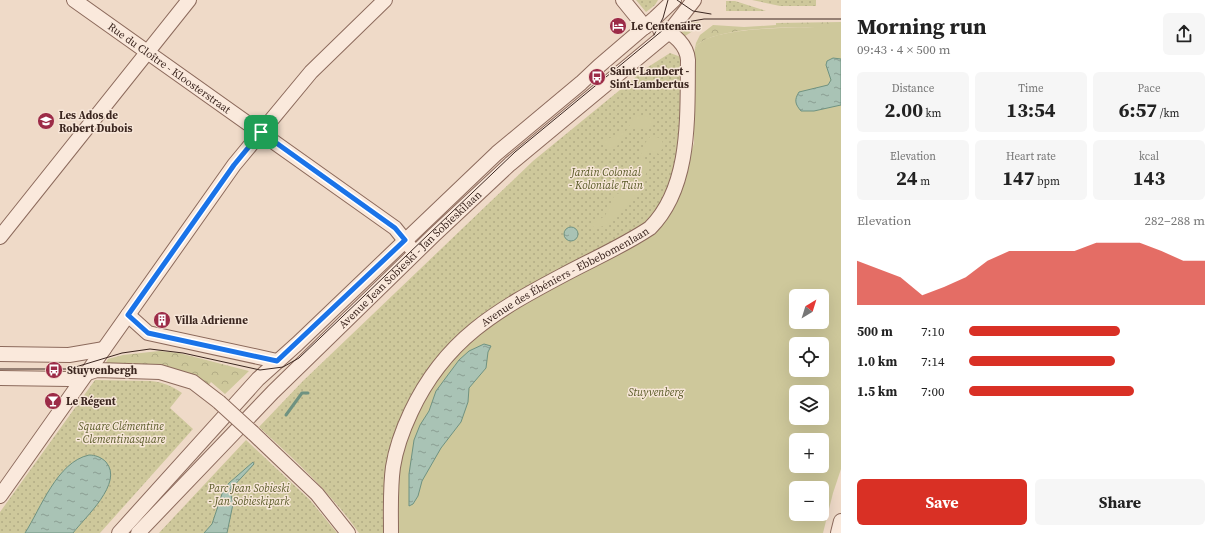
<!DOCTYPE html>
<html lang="en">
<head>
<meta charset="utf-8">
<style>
	body { margin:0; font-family:"Source Serif 4",serif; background:#f6f6f6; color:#222; height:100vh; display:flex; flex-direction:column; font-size:15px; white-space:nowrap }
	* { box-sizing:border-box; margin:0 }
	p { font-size:13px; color:#767676 }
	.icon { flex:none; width:22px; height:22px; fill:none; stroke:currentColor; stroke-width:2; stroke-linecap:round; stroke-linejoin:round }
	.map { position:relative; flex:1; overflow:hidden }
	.details { display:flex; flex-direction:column; background:#fff; width:380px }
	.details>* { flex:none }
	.needle { width:26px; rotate:38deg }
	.buttons { position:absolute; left:789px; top:289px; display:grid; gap:8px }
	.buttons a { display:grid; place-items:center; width:40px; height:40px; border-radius:6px; background:#fff; box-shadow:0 4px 16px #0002; font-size:20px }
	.pin { position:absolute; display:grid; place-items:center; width:34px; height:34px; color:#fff; margin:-17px; border-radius:8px; box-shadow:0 2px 6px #0006 }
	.round { display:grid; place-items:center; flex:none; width:42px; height:42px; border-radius:6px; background:#f6f6f6 }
	.overview { display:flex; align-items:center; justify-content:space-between; height:68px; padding:0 16px }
	h1 { font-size:22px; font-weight:700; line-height:30px }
	.metrics { display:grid; grid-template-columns:repeat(3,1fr); gap:6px; height:68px; padding:4px 16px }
	.metrics div { display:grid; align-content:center; border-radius:6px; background:#f6f6f6; text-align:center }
	.metrics b { font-size:20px; font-weight:700 }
	.metrics small { font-size:11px; font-weight:400 }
	.metrics p { font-size:11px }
	.chart { height:112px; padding:8px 16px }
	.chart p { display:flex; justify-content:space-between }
	.chart svg { width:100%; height:72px; margin-top:4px; fill:#d93025; opacity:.7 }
	.primary-button { display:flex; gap:8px; margin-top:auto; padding:8px 16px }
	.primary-button a { flex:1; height:46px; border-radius:6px; background:#d93025; color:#fff; font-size:16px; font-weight:700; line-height:46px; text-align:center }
	.primary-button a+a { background:#f6f6f6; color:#222 }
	ul { padding:0 16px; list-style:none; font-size:13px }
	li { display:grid; grid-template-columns:64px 48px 1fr; align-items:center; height:30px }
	li i { height:10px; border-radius:5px; background:#d93025 }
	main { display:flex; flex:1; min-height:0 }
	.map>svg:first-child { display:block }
	.grass { fill:url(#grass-dots) }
	.forest { fill:url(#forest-crowns) }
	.garden { fill:#cec89b; fill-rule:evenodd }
	.water { fill:url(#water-ripples); stroke:#6f9281 }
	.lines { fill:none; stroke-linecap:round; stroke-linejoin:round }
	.stream { stroke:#6f9281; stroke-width:3 }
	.minor-casing { stroke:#8c6a5c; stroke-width:16 }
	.minor { stroke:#fae9dc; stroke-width:14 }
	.tram { stroke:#3c2720; stroke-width:1 }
	.minor-bridge-casing { stroke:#8c6a5c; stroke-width:16; stroke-linecap:butt }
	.minor-bridge { stroke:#fae9dc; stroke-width:14 }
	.route-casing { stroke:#fff; stroke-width:8 }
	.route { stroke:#1a73e8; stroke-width:5 }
	.labels { text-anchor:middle; stroke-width:3; stroke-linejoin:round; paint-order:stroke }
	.poi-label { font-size:11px; font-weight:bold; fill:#3c2720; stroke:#f7e6d8; text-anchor:start }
	.street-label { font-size:11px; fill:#3c2720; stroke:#f7e6d8 }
	.park-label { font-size:11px; font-style:italic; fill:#585926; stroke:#f7e6d8 }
</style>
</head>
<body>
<main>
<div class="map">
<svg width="841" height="533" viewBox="0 0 841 533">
	<defs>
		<pattern id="grass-dots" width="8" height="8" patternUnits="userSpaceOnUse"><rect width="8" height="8" fill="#cec89b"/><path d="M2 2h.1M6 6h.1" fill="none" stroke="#b2ac85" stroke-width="1.8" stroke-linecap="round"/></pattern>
		<pattern id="forest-crowns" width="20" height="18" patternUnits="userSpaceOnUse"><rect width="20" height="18" fill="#cec89b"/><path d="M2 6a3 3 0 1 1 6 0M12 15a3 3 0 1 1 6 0" fill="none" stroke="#b2ac85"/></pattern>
		<pattern id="water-ripples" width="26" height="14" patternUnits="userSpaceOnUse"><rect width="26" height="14" fill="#a9c3b5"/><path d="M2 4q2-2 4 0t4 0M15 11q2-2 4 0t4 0" fill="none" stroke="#8b9e93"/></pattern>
	</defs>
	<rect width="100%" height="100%" fill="#efdac8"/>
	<path class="grass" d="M636,0H658L655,5L646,12Z
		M752,0H816V6H780Z
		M726,1H735L766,11H726Z
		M699,22V27L682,38L680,31C683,22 691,23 699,22Z
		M670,53L681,57C681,104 685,155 664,199C659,208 651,216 645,224L488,310L455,337L430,367L386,533H359C331,493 295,460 259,427L303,381L533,161L648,67Z
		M95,380L150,381C163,382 172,386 182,393L170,408L193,429L100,533H0V512Z
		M246,440L310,500L337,533H159Z"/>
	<path class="forest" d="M841,22V27C810,27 724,25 700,43C696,45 695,49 694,53L696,43L700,35L713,25L744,27L776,25V23Z
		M159,351L179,353L249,371L225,394L211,382L209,385L193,376L169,367L105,364L108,359L123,355Z"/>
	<path class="garden" d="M841,27V469L833,493L823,533H397L398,479L402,452L409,427L426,394L454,355L504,314L612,257L667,217L674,206L694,143V53C695,49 696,45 700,43C721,26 812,27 841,27ZM796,296H822V322H796ZM796,344H822V370H796ZM796,392H822V418H796ZM796,440H822V466H796ZM796,488H822V514H796Z
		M641,115L646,116L653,121V127L649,129L633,128L617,146L610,148L605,145L603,141L626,131L634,118Z
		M651,136L660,138C665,143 663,149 659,154L649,150L643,156L644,163L648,164C647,183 623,218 604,226C598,228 592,227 586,225V222L592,224L605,216L613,198L616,194L625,192L640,172C639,159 641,145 651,136Z"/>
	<path class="water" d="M833,58L841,59V105L814,111H801C795,104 794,100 799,92L828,85L831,80L826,65L827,61Z
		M564 234a7 7 0 1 1 14 0a7 7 0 1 1-14 0Z
		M484,344L491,346L488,352L486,368L469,388L468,402L461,422L441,448L422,481L418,496L413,504L409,506V474L414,440L420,425L429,411L436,391L459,360L469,351Z
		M89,455C95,455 101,457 106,462C124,483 85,517 73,533H25C41,508 57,462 89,455Z
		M253,462L254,464L230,490L233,504L227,533H204L212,524L223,491L229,483Z"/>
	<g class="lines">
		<path class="stream" d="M286,415L302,393H308"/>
		<g class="minor-casing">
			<g id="minor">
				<path id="s1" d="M74,0L395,228L411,248"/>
				<path d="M623,0L645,27"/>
				<path d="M0,237L189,0"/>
				<path d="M128,315L148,333L277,361"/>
				<path d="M0,354L69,355L104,349"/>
				<path d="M0,378L69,379L97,370L160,372L193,382L219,402"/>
				<path d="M253,433L317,494L348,533"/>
				<path d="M0,496L234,165L311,72L385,0"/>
				<path d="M119,533L258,379L297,344L497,153L581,83L599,66L655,18L674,0"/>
				<path id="s2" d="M138,533L273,392L434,235L510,164L669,32L694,0"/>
				<path id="s3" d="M391,533C391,511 390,488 393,467C396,448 403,429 411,412C445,339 497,310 565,274C593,259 623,246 650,228C692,186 687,114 688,60C687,46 674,32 660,30"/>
				<path d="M838,533L841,521"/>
			</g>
		</g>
		<use href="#minor" class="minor"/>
		<path class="tram" d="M677,0L693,11L711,14
			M654,35L663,18L668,0
			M0,369H69L122,353L150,349L183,353L260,370L283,367L299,358L515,152L663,30L681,23L704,19H841"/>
		<g class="minor-bridge-casing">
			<path id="minor-bridge" d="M219,402L253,433"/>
		</g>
		<use href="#minor-bridge" class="minor-bridge"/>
	</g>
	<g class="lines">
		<g class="route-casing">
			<path id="route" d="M261,132L395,228L405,240L277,361L148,333L128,315L234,165Z"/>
		</g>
		<use href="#route" class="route"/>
	</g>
	<defs>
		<g id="hotel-disc" transform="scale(0.9)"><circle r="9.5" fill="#9c2b47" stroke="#f7e6d8"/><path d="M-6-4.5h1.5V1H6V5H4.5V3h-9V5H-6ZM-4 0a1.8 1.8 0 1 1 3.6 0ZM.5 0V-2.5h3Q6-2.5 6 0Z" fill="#fff"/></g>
		<g id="bus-disc" transform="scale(0.9)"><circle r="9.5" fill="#9c2b47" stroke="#f7e6d8"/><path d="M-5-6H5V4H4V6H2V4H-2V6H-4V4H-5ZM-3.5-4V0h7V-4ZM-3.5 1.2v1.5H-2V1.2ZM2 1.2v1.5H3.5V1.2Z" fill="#fff"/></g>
		<g id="school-disc" transform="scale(0.9)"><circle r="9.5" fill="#9c2b47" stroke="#f7e6d8"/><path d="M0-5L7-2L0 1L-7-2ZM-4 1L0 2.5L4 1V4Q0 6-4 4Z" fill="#fff"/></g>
		<g id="building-disc" transform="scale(0.9)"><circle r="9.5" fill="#9c2b47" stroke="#f7e6d8"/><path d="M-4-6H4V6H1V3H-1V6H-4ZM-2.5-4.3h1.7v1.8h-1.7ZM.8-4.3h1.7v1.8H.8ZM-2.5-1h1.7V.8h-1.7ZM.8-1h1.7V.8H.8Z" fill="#fff"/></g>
		<g id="bar-disc" transform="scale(0.9)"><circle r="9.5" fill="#9c2b47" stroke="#f7e6d8"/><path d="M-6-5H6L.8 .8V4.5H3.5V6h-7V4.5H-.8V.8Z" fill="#fff"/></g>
	</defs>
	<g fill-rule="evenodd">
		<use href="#hotel-disc" x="618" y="26"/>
		<use href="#bus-disc" x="597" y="77"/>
		<use href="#school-disc" x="46" y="121"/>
		<use href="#building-disc" x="162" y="320"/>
		<use href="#bus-disc" x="54" y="370"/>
		<use href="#bar-disc" x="53" y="401"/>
	</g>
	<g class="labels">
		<g class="poi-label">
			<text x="631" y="30">Le Centenaire</text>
			<text x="610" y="75">Saint-Lambert -<tspan x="610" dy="13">Sint-Lambertus</tspan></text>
			<text x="59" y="119">Les Ados de<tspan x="59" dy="13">Robert Dubois</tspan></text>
			<text x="175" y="324">Villa Adrienne</text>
			<text x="67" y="374">Stuyvenbergh</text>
			<text x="66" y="405">Le Régent</text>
		</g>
		<g class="street-label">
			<text dy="4" stroke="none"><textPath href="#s1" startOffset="117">Rue du Cloître - Kloosterstraat</textPath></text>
			<text dy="4" stroke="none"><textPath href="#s2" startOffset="386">Avenue Jean Sobieski - Jan Sobieskilaan</textPath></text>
			<text dy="4" stroke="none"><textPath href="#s3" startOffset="334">Avenue des Ébéniers - Ebbebomenlaan</textPath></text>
		</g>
		<g class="park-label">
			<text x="606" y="176">Jardin Colonial<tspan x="606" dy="13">- Koloniale Tuin</tspan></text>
			<text x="656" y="396">Stuyvenberg</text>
			<text x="121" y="430">Square Clémentine<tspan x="121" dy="13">- Clementinasquare</tspan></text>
			<text x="249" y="492">Parc Jean Sobieski<tspan x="249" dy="13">- Jan Sobieskipark</tspan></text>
		</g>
	</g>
</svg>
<div class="buttons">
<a><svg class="needle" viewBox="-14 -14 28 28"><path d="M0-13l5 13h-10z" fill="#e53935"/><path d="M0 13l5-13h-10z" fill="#767676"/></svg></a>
<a><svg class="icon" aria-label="locate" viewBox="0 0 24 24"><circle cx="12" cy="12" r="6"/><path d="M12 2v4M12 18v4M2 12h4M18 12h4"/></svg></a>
<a><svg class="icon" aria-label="layers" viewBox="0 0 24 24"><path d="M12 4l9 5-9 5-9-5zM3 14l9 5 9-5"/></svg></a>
<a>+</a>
<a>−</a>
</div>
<div class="pin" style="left:261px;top:132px;background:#1e9e55"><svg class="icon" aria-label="arrive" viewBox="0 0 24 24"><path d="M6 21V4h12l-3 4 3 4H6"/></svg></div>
</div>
<section class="details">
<div class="overview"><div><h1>Morning run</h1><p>09:43 · 4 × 500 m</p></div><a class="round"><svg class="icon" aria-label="share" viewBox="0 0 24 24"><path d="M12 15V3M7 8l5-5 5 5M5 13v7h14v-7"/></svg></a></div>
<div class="metrics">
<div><p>Distance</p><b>2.00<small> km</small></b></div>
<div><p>Time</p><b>13:54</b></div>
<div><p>Pace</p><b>6:57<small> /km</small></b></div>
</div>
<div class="metrics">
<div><p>Elevation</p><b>24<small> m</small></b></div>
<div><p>Heart rate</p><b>147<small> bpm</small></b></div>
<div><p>kcal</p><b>143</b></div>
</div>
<div class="chart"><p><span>Elevation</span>282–288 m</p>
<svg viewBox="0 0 160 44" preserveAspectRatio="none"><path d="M0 44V17L10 22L20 27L30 38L40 33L50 27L60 17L70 11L80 11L90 11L100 11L110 6L120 6L130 6L140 11L150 17L160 17V44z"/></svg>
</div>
<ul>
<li><b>500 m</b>7:10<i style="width:64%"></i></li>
<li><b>1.0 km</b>7:14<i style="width:62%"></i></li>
<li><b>1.5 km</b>7:00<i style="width:70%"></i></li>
</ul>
<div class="primary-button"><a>Save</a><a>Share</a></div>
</section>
</main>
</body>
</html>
